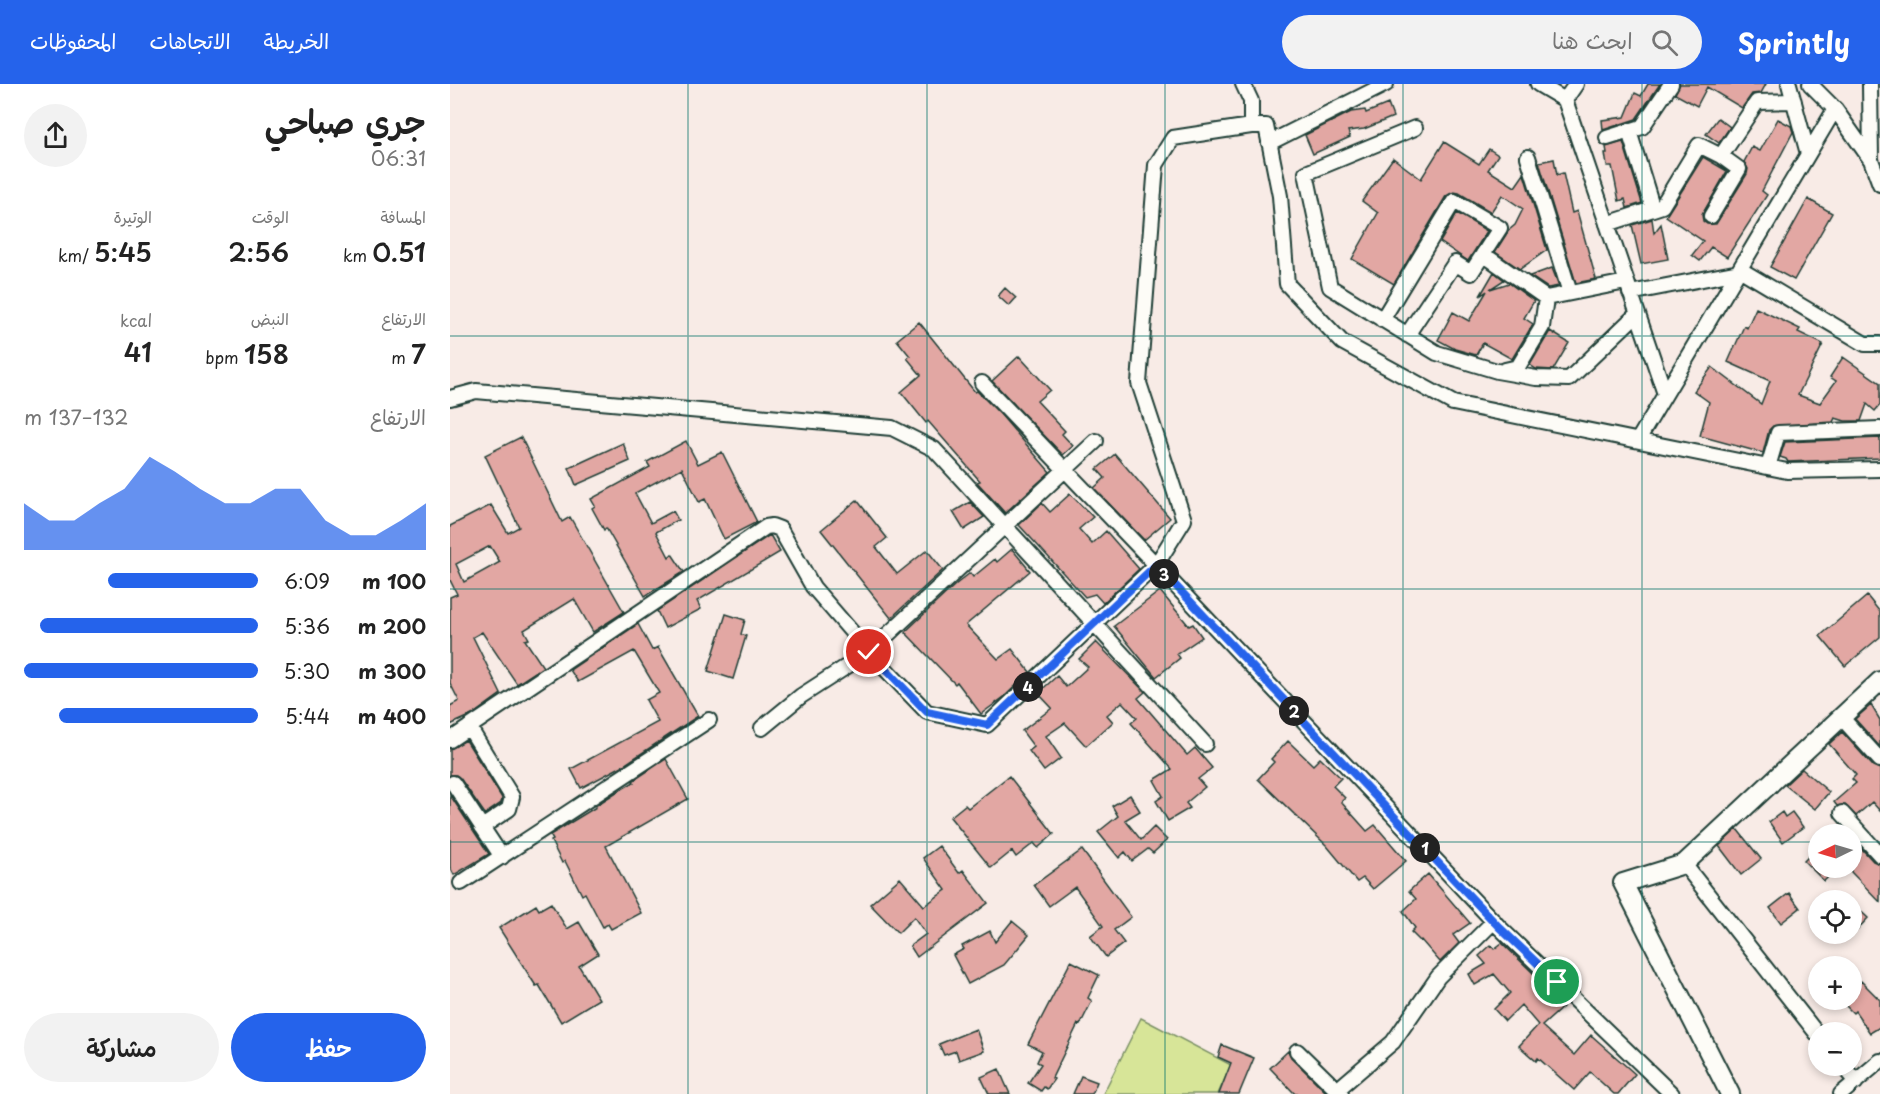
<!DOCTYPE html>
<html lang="ar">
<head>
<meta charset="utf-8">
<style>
	body { margin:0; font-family:"Playpen Sans","Playpen Sans Arabic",sans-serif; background:#f2f2f2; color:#222; direction:rtl; height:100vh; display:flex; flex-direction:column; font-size:22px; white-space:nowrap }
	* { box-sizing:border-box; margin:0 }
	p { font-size:20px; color:#767676 }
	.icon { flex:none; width:33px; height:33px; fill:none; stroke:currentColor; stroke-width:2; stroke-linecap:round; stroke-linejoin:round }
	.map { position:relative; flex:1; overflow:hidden; direction:ltr }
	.details { display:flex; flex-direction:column; background:#fff; width:450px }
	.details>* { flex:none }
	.needle { width:39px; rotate:265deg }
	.fabs { position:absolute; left:1358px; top:740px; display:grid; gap:12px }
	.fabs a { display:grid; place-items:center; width:54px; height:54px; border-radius:50%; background:#fff; box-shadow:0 3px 9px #0003; font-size:30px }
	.pin { position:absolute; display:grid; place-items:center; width:51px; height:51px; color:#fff; margin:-26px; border:3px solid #fff; border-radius:50%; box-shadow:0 2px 6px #0007 }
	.km { position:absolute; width:30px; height:30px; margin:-15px; border-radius:50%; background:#222; color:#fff; font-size:16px; line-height:30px; text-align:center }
	.round { display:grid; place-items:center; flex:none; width:63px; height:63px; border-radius:32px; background:#f2f2f2 }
	.head { display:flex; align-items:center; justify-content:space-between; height:102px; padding:0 24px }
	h1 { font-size:33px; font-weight:600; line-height:45px }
	.metrics { display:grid; grid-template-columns:repeat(3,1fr); gap:9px; height:102px; padding:6px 24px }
	.metrics div { display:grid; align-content:center }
	.metrics b { font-size:26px; font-weight:600 }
	.metrics small { font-size:16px; font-weight:400 }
	.metrics p { font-size:16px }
	.chart { height:168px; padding:12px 24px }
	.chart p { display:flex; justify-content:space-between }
	.chart svg { width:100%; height:108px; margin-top:6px; fill:#2563eb; opacity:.7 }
	.cta { display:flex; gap:12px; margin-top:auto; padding:12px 24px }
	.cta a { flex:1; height:69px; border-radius:36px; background:#2563eb; color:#fff; font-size:24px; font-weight:600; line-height:69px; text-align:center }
	.cta a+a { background:#f2f2f2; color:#222 }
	ul { padding:0 24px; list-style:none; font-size:20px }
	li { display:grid; grid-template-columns:96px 72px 1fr; align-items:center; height:45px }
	li i { height:15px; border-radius:8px; background:#2563eb }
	header { display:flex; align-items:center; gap:36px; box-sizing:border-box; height:84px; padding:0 30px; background:#2563eb; color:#fff }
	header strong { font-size:28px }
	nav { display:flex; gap:33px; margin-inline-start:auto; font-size:21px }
	.search { width:420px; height:54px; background:#f2f2f2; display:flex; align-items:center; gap:15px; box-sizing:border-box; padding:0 21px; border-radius:33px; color:#767676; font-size:22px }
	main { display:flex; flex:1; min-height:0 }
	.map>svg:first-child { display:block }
	.pitch { fill:#d7e598; stroke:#7b9166; stroke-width:1.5 }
	.building { fill:#e2a7a3; stroke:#1f3d34; stroke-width:1.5; fill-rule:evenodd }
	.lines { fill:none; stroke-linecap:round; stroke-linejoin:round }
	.minor-casing { stroke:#1f3d34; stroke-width:18 }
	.tertiary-casing { stroke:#1f3d34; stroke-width:22 }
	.minor { stroke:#fdfcf7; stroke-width:14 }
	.tertiary { stroke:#fdfcf7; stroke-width:18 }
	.route-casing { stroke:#fff; stroke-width:12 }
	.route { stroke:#2563eb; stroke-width:8 }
	.grid { fill:none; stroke:#0f766e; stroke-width:1.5; stroke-opacity:0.55 }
</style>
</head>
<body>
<header>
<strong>Sprintly</strong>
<div class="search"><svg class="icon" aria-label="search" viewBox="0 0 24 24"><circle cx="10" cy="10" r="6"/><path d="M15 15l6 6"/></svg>ابحث هنا</div>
<nav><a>الخريطة</a><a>الاتجاهات</a><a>المحفوظات</a></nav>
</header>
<main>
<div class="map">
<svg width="1430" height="1010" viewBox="0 0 1430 1010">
	<rect width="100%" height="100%" fill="#f8ebe6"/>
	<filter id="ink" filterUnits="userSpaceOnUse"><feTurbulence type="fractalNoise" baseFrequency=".0167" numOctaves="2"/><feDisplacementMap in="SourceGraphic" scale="12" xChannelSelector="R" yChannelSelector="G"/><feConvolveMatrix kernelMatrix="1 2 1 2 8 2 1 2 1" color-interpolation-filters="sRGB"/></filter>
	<g filter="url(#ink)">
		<path class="pitch" d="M691,934L781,981L768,1010H653Z"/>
		<path class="building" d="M1198,0H1210L1186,35L1153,46L1152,36L1175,33L1185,9L1191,12Z
			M1230,0H1316L1311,9L1302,10L1292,24L1257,3L1247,22L1225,10Z
			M938,20L943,33L914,45L898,47L900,53L863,70L855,51L901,28L915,26L916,29Z
			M1268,34L1280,43L1269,59L1256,50Z
			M1328,35L1341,42L1343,48L1312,107L1317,111L1277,173L1261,163L1250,177L1242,171L1253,157L1216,132L1253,73L1277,87L1252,131L1253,137L1257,140H1266L1297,90L1298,85L1294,78L1302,63L1310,67Z
			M994,58L1029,80L1039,65L1048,71L1038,86L1065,103L1074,90L1097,166L1070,185L1045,168L1059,146L1065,141L1073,125L1052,111L1041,128L1009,109L1004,108L996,112L944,200L902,175L928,129L912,117L943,74L971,95Z
			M1173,58L1192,119L1177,124L1175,115L1169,117L1162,82H1157L1155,69H1157L1156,63Z
			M1104,75L1107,91L1113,89L1122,129L1127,127L1146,195L1126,199L1089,78Z
			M1358,115L1382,129L1344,196L1320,183Z
			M1007,129L1037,147L1018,177L990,158Z
			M1202,135L1204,149L1211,140L1218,175L1191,180L1182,141Z
			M1102,184L1109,202L1098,204L1080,192Z
			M1044,188L1054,196L1040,205L1059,199L1084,217L1074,234L1083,240L1062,275L1033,259L1026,271L1005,265L988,256L1003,228L1019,237L1037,207L1030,212Z
			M555,204L566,214L559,222L548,212Z
			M1306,224L1350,245L1348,248L1373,260L1348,311L1370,319L1386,297L1380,293L1393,273L1430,299V321L1425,327L1417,320L1411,337H1395L1385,334L1383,338L1323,342L1319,346L1313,369L1250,352L1259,318L1244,307L1262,283L1311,320L1320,297L1278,278L1294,242L1297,244Z
			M469,238L525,308L527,307L550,330L600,388L555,429L527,398L530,397L478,337L476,339L451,308L471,291L457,274L460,272L447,256Z
			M1100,247L1119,259L1103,286L1086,285L1080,281Z
			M569,272L600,306L587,317L615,347L612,350L623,362L613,371L542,297Z
			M71,353L112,438L120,433L174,528L143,548L124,515L74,546L79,555L75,556L93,583L67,600L32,548L23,553L51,610L22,631L0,641V622L9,617L0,599V513L7,510L0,496V442L41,421L58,449L69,443L35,371ZM40,462L50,478L14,498L6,480Z
			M1430,354V374L1338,378L1336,375L1330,373L1335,358Z
			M236,357L248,380L272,368L307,438L274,455L255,415L249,418L232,384L185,409L201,439L223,427L228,436L206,448L219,473L222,470L234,488L195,512L156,444L154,446L142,424L145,422L141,415L200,383L197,378Z
			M173,359L180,377L126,401L119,384Z
			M665,370L720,434L694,456L644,404L655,394L647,385Z
			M620,410L643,433L629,445L642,460L656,447L689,485L653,519L645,510L635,513L569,441L592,419L600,428Z
			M407,416L437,454L426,463L447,490L477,466L493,486L441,534L371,446Z
			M520,418L534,433L514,446L503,428Z
			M320,451L330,468L247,517L251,525L215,544L207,527Z
			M562,465L580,487L516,541L548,575L562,565L580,588L554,613L531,630L507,598L505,600L455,548L505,501L520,489L523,493L545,475L547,478Z
			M710,507L739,542L743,540L752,553L727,570L730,574L706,593L664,542Z
			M1417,512L1430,528V553L1395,582L1370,552Z
			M276,530L295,536L291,550L296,552L283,595L258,587Z
			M188,540L202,566L208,563L248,632L174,681L131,704L121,685L208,638L196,616L209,609L184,567L128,598L120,586Z
			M646,558L695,608L688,614L737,671L745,664L762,684L748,695L755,703L736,719L740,724L718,737L706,717L713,712L704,696L722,685L681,639L687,634L672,618L657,631L663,638L636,662L615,639L596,652L611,674L594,687L579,667L584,663L572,647L602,624L588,609L607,592L616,603L638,583L629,575Z
			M1421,621L1430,636V663L1405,635Z
			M1392,648L1423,682L1430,685V727L1422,718L1406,732L1395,721L1387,722L1384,718L1406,699L1402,695L1406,691L1379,660Z
			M16,656L52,714L51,719L35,730L10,694L6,691H0V665Z
			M838,657L863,681L870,674L891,694L883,702L895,714L891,718L917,747L925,741L956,777L923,805L913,794L907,798L877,762L808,695L824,678L821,675Z
			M216,675L238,715L156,762L191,829L161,845L158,840L153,843L135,809L132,811L115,777L112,779L101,757L103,756L100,751L146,723L145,722L165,709L184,698L183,697Z
			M1352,685L1379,708L1365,725L1335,701Z
			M559,692L604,750L588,764L584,759L566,773L562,767L541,784L500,733L515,721L518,724Z
			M0,711L39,770L4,791L0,783Z
			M680,711L690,727L675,736L691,756L704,743L717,756L703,769L698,765L682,777L675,768L669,774L648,748L668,732L662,722Z
			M1332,728L1335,733L1342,728L1353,743L1333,758L1319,738Z
			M1287,745L1311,775L1291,791L1269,762Z
			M489,762L509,789L513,786L538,819L467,873L460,862L476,850L464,833L448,849L420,820L450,794L474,822L496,806L473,774Z
			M1368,763V783H1389L1374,797L1354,777Z
			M1411,764L1423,777L1430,780V818L1401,788V771Z
			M632,766L681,833L664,846L674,859L656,873L640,852L653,842L625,803L599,822L584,801Z
			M978,790L1020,839L1003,851L1009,859L990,878L971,856L970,857L961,848L965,844L953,827L966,815L959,807Z
			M1339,809L1350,824L1331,839L1320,824Z
			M1401,818L1418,834L1401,852Z
			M101,819L117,845L129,838L148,870L129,882L149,915L111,938L89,901L86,902L49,844L86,821L89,826Z
			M562,837L579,851L554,881L518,900L503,871L514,865L512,862L540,847L545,858Z
			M1052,859L1112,917L1109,919L1113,923L1092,942L1124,971L1141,951L1185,990L1168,1010H1164L1140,988L1124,1006L1088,974L1086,977L1069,962L1088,941L1071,921L1055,937L1044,925L1060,909L1044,890L1025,901L1019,890L1036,880L1029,872L1041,861L1044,865Z
			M621,877L649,891L638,914L642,917L630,941L628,940L602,994L604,995L597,1005L594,1003L591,1007L578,999L591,980L587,978L592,967L578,960Z
			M1411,897L1430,916V943L1420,949L1405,927L1403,929L1389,915H1401V908Z
			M526,945L534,967L509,976L506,967L494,971L489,960Z
			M772,961L804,974L789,1010H769L781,979L768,973Z
			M838,967L841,973L878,1010H845L820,984Z
			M549,985L555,999L560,1010H539L531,993Z
			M631,992L647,998L642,1010H623Z"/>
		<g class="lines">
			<g class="minor-casing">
				<path id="minor" d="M793,0L801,17V42
					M1088,0L1115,16L1215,310
					M1339,0L1358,70
					M1360,0L1385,25L1421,76L1430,100
					M1420,0L1421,76
					M1115,16L1126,0
					M965,44L856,89L880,203L987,269L1047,287L1086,294L1119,295L1187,230
					M1179,47L1203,125
					M1157,54L1192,43L1221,0
					M819,59L936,0
					M1078,73L1120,209
					M1261,132L1289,85L1271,72
					M1157,140L1212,122L1249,61L1271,72L1307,18L1344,17
					M1033,170L1096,214L1176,198
					M1291,186L1415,260H1430
					M1180,209L1289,188
					M932,236L1004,117L1050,144L1021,189L1005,179L957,251
					M1055,286L1068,283L1092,243L1096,214
					M532,299L706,481L734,436L689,299L706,81L723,54L801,42H816L830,112L837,200L892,258L1003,319L1337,387L1430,385
					M0,314L26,307L442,344L484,365L755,660
					M1188,356L1385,25
					M646,357L419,568L477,628L537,641L706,481L1049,843L1222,1010
					M1318,383L1328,349L1430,345
					M1391,633L1430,676
					M19,643L62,713L59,725L32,743
					M0,656L316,443L322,442L330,445L363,503L419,568L351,612L312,644
					M3,699L52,773
					M1392,729L1430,771
					M1234,780L1368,951
					M11,799L259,636
					M847,967L891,1010
					M1392,981L1406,998
					M887,1006L943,958L988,893L1044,837
					M1391,1010L1430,977"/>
			</g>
			<g class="tertiary-casing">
				<path id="tertiary" d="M1280,1010L1173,799L1234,780L1430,597"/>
			</g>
			<use href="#minor" class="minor"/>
			<use href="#tertiary" class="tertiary"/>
		</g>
	</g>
	<g class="lines" filter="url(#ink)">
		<g class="route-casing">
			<path id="route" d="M419,568L477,628L537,641L706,481L1049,843L1107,898"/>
		</g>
		<use href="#route" class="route"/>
	</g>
	<path class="grid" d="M238,0V1010M477,0V1010M715,0V1010M953,0V1010M1192,0V1010M0,252H1430M0,505H1430M0,758H1368M1401,758H1430"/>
</svg>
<div class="fabs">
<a><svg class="needle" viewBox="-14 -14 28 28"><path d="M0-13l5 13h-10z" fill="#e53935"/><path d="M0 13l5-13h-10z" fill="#767676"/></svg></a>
<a><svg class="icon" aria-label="locate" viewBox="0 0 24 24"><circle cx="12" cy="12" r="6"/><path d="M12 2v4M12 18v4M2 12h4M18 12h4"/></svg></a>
<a>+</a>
<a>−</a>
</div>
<div class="pin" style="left:1107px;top:898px;background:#1e9e55"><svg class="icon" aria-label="arrive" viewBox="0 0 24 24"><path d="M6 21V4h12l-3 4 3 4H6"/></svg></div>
<div class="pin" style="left:419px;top:568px;background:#d93025"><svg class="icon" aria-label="check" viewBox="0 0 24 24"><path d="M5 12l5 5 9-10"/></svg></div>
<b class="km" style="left:975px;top:764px">1</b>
<b class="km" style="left:844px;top:627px">2</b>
<b class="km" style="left:714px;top:490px">3</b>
<b class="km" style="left:578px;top:603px">4</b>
</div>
<section class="details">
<div class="head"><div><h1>جري صباحي</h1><p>06:31</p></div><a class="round"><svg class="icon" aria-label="share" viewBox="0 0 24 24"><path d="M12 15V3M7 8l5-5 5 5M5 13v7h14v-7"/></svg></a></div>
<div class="metrics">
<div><p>المسافة</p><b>0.51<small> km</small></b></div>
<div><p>الوقت</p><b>2:56</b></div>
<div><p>الوتيرة</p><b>5:45<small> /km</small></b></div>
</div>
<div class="metrics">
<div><p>الارتفاع</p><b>7<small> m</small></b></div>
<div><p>النبض</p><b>158<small> bpm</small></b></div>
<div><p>kcal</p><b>41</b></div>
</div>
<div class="chart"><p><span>الارتفاع</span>132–137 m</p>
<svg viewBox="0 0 160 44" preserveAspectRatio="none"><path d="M0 44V25L10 32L20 32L30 25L40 19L50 6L60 12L70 19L80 25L90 25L100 19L110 19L120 32L130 38L140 38L150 32L160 25V44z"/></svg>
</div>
<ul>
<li><b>100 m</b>6:09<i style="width:64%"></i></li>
<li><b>200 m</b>5:36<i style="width:93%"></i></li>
<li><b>300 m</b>5:30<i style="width:100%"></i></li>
<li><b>400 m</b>5:44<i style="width:85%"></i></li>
</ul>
<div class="cta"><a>حفظ</a><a>مشاركة</a></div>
</section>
</main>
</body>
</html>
